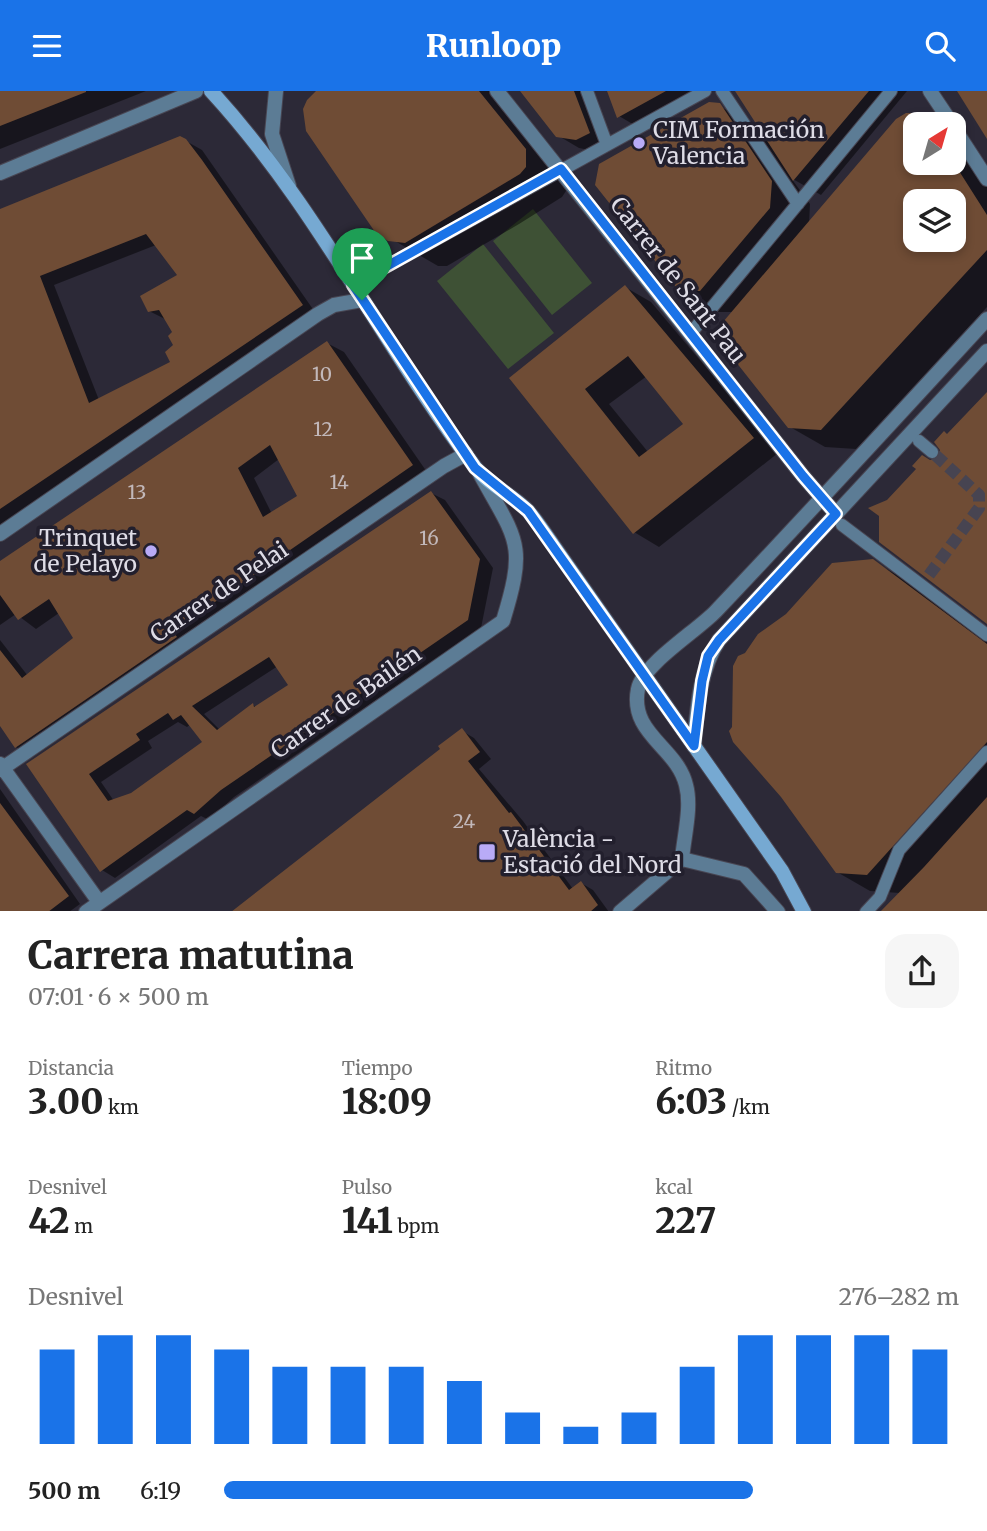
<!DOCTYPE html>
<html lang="es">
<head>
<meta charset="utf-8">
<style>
	body { margin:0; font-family:Merriweather,serif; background:#f6f6f6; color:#222; height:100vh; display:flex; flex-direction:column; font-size:26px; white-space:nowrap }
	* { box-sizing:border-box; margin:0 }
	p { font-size:23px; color:#767676 }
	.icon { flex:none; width:38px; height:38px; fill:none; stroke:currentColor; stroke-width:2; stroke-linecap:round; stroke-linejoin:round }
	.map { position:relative; height:820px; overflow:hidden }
	.panel { display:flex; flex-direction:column; background:#fff; flex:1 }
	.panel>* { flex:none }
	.needle { width:46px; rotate:37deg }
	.buttons { position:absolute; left:903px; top:21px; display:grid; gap:14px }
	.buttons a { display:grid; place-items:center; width:63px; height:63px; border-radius:14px; background:#fff; box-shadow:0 4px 10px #0003; font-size:35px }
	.pin { position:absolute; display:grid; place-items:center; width:60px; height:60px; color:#fff; margin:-72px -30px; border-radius:50% 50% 50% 0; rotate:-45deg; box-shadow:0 0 7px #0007 }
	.pin .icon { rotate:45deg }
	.round { display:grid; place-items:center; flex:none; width:74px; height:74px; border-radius:21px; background:#f6f6f6 }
	.summary { display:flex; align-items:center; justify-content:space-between; height:119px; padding:0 28px }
	h1 { font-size:38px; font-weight:800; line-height:52px }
	.figures { display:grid; grid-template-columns:repeat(3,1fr); gap:10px; height:119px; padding:7px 28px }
	.figures div { display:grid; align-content:center }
	.figures b { font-size:35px; font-weight:800 }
	.figures small { font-size:19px; font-weight:400 }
	.figures p { font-size:19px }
	.chart { height:196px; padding:14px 28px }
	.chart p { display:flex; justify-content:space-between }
	.chart svg { width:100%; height:126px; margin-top:7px; stroke:#1a73e8; stroke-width:6 }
	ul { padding:0 28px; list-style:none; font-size:23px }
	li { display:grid; grid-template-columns:112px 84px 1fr; align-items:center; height:52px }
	li i { height:18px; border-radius:9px; background:#1a73e8 }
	header { display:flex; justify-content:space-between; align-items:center; height:91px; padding:0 28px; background:#1a73e8; color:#fff; font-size:32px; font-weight:800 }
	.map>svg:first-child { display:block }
	.green { fill:#3e5135 }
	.shadow { fill:#0007; fill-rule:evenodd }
	.building { fill:#6f4c35; fill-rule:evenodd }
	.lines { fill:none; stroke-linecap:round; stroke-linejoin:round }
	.pedestrian-tunnel { stroke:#474451; stroke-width:12; stroke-dasharray:12 6; stroke-linecap:butt }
	.pedestrian-casing { stroke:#484653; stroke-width:14 }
	.minor-casing { stroke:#484653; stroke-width:16 }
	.tertiary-casing { stroke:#484653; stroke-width:16 }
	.secondary-casing { stroke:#484653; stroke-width:16 }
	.pedestrian { stroke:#5c7c95; stroke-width:12 }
	.minor { stroke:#5c7c95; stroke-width:14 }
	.tertiary { stroke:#5c7c95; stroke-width:14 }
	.secondary { stroke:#76a9d2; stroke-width:14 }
	.route-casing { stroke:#fff; stroke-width:14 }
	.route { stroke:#1a73e8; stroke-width:9 }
	.poi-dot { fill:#b9abf7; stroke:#221f2d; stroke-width:2.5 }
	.labels { text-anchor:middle; stroke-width:7; stroke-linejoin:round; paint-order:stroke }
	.number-label { font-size:19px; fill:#c2b8ba }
	.poi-label { font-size:23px; fill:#dedce6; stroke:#221f2d; text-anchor:start }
	.street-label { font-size:23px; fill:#dedce6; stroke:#221f2d }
</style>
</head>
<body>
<header><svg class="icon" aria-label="menu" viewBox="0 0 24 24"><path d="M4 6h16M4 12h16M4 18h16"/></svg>Runloop<svg class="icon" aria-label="search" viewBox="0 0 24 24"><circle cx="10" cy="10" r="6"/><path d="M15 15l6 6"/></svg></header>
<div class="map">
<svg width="987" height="821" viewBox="0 0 987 821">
	<rect width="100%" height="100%" fill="#2c2937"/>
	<path class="green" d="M533,118L592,192L552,224L493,150Z
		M483,153L554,242L508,278L437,190Z"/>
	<path class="shadow" d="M0,0H146L0,58Z
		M319,0H500L568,97L562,106L519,133L447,175H438L376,139Z
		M521,0H590L611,54L599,61L579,57L557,44Z
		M609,0H709L641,38L619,25Z
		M737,0H907L821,104L791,87L810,113L809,133L906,24H915L933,33H915V72H954V45L987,91V216L856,358L825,356L790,336L734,221H719L680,198L716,13L761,39ZM915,110H954V149H915Z
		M186,50L202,59L317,224L0,436V119ZM156,154L179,185L149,220L167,229L174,241L172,272L99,309L54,194Z
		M625,196L651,211L778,362L659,456L634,441L511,287ZM647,285L685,333L648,361L609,313Z
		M327,252L344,261L429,384L189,550L193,556L33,666L16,656L0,632V549L28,585L75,547L59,522L36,538L16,523L0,534V472ZM279,368L299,406L272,423L254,387Z
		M431,402L445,409L493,477L481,537L234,706L209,729L201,725L115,787L102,779L28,673ZM278,575L290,594L256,616L253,614L220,639L204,623ZM178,631L187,636L191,633L205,651L132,703L114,710L101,691L152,657L148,650Z
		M872,470L906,489L987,551V821L900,802L870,800L837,781Z
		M462,640L474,647L491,668L479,678L523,730L573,798L581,792L593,799L609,821H233L443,658Z
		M0,698L80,813L69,821H0Z"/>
	<path class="building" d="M0,0H86V1L0,35Z
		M316,0H479L526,58V76L520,83L405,152L388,150L375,141L306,40L303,18L307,9Z
		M520,0H574L590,42L576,49L556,46Z
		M607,0H666L617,27Z
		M735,0H869L793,90Z
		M957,0H987V48Z
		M709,11L720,12L772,90L770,117L700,200H679L595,94L599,73Z
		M906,22H915V72H954L987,124V159L821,339L788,337L717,247V238L896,28ZM915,110H954V149H915Z
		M180,45L186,48L202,69L303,214L0,418V118ZM146,143L177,184L140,205L148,221L159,219L172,241L168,245L173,254L165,261L170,271L89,312L40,185Z
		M625,194L754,347L633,443L509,287ZM628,265L683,333L639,366L585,298Z
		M327,250L413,374L173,540L177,546L15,657L0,635V559L22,587L73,547L49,508L18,529L0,504V470ZM270,354L297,405L263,426L238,377Z
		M987,301V533L879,451V425L868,417L887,409L916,378L912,375L922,364L930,369L938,367L940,359L934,351L944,340L947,343Z
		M431,400L480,468L468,529L221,699L194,723L187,719L100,781L26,673ZM269,566L288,594L254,616L253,612L217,639L192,615ZM168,622L173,629L181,624L202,651L131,702L108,710L89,683L140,649L136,643Z
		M873,468L987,553V651L867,784L836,782L781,706L733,651L729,640L732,636L733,575L738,565L745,562L758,543L786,523L832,472Z
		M462,637L480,661L468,670L509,722L511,721L569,799L581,790L598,814L590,821H231L440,658L438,655Z
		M987,706V821H880L924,776Z
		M0,712L69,805L48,821H0Z"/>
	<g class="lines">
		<path class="pedestrian-tunnel" d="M929,484L979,417V404L932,361"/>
		<g class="pedestrian-casing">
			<path id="pedestrian" d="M587,0L607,54
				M722,0L798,113
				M353,194L705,0
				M691,242L891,0
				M919,350L932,361
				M842,434L987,544
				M866,821L880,806L899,759L987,661"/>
		</g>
		<g class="minor-casing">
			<path id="minor" d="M276,0L272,43L289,95
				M497,0L803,385L836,423
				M930,0L952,33
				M954,37L987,88
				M0,443L318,223L334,214L362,209
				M694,655C697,620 699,579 719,549L987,260
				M0,673L99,811
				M0,679L444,375L466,363
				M682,768L744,783L778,821
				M86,821L503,530C527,452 517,450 480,383
				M620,821L682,768C684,745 692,716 686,694C677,656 629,643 638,598C643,573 697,540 716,520C807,424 897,326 987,228"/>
		</g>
		<g class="tertiary-casing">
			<path id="tertiary" d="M0,82L196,0"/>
		</g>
		<g class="secondary-casing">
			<path id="secondary" d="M211,0C315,113 383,254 475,376C489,395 512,403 528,420C537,430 545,443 553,454L782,780L804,821"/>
		</g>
		<use href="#pedestrian" class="pedestrian"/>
		<use href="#minor" class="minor"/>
		<use href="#tertiary" class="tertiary"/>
		<use href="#secondary" class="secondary"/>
	</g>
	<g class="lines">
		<g class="route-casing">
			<path id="route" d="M561,78L803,385L836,423L719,549L708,565L702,590L694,655L528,420L475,377L353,194Z"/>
		</g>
		<use href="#route" class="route"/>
	</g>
	<g class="poi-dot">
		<circle cx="639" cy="52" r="7"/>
		<circle cx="151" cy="460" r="7"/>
		<rect x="478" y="752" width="18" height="18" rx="3.5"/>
	</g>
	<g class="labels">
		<g class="number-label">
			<text x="322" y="290">10</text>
			<text x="323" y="345">12</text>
			<text x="339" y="398">14</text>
			<text x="137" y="408">13</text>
			<text x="429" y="454">16</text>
			<text x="464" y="737">24</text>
		</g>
		<g class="poi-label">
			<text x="653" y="47">CIM Formación<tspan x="653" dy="26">Valencia</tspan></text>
			<text x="137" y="455" text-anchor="end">Trinquet<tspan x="137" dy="26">de Pelayo</tspan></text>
			<text x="503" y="756">València -<tspan x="503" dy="26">Estació del Nord</tspan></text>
		</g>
		<g class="street-label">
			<text transform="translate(678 189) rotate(52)" y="8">Carrer de Sant Pau</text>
			<text transform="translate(219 501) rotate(-34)" y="8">Carrer de Pelai</text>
			<text transform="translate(346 611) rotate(-35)" y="8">Carrer de Bailén</text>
		</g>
	</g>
</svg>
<div class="buttons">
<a><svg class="needle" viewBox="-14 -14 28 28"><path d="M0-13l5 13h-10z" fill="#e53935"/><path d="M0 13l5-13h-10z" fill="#767676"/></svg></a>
<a><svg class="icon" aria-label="layers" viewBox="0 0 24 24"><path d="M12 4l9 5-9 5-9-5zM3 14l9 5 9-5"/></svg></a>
</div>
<div class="pin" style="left:362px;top:209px;background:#1e9e55"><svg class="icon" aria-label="arrive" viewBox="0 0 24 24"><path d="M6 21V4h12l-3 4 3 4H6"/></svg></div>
</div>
<section class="panel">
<div class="summary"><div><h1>Carrera matutina</h1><p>07:01 · 6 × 500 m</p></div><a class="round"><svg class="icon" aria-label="share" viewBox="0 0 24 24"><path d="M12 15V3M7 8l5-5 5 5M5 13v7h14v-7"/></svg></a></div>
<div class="figures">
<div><p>Distancia</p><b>3.00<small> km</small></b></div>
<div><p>Tiempo</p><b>18:09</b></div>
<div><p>Ritmo</p><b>6:03<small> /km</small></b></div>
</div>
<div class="figures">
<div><p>Desnivel</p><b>42<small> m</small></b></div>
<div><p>Pulso</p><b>141<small> bpm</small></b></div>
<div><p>kcal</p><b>227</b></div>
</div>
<div class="chart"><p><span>Desnivel</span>276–282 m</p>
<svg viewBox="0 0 160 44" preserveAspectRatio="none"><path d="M5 44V11M15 44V6M25 44V6M35 44V11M45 44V17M55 44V17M65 44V17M75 44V22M85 44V33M95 44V38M105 44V33M115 44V17M125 44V6M135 44V6M145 44V6M155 44V11"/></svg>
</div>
<ul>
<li><b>500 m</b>6:19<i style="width:72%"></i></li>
</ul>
</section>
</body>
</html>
